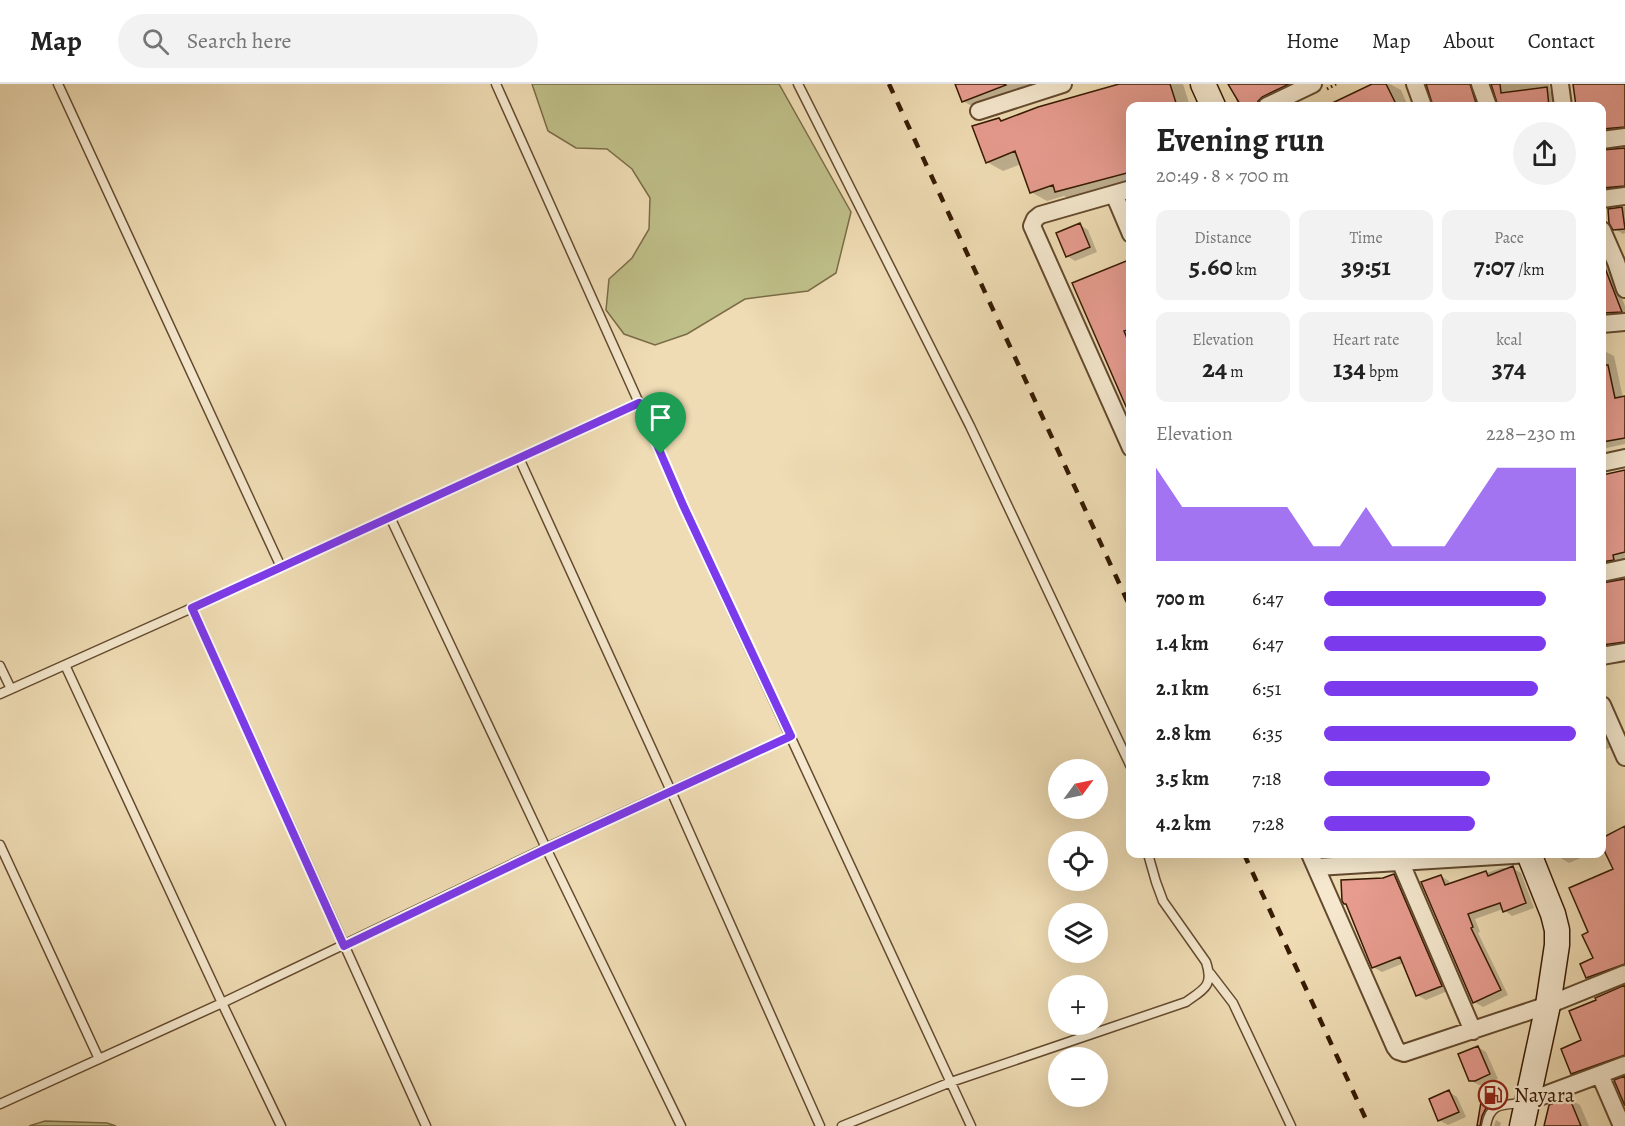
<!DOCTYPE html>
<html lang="en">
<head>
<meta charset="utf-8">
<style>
	body { margin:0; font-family:Alegreya,serif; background:#f2f2f2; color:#222; height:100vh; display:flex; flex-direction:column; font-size:22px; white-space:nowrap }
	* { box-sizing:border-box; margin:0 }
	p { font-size:20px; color:#767676 }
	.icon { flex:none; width:33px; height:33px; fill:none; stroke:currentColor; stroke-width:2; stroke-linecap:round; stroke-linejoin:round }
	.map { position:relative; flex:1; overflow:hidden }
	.drawer { position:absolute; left:1126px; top:18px; width:480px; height:756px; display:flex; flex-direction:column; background:#fff; border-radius:12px; box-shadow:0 6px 24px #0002 }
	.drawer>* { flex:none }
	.needle { width:39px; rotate:57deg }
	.tools { position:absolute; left:1048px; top:675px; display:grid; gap:12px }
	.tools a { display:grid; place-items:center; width:60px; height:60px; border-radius:50%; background:#fff; box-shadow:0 6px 24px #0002; font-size:30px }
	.pin { position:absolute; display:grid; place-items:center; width:51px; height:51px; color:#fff; margin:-62px -26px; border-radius:50% 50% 50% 0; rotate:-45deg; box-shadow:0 0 6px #0007 }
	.pin .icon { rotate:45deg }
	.round { display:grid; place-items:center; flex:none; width:63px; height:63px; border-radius:32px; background:#f2f2f2 }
	.overview { display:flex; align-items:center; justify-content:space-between; height:102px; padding:0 30px }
	h1 { font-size:33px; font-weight:700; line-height:45px }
	.figures { display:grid; grid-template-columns:repeat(3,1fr); gap:9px; height:102px; padding:6px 30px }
	.figures div { display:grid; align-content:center; border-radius:12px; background:#f2f2f2; text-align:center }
	.figures b { font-size:26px; font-weight:700 }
	.figures small { font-size:16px; font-weight:400 }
	.figures p { font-size:16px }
	.chart { height:168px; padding:12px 30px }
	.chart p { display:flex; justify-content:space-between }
	.chart svg { width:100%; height:108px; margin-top:6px; fill:#7c3aed; opacity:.7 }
	ul { padding:0 30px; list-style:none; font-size:20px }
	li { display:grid; grid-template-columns:96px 72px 1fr; align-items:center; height:45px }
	li i { height:15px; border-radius:8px; background:#7c3aed }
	header { display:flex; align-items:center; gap:36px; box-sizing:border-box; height:84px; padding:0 30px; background:#fff; border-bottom:2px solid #e0e0e0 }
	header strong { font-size:28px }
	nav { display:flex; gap:33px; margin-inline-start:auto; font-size:21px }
	.search { width:420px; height:54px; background:#f2f2f2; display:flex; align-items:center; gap:15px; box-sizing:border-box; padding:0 21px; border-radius:33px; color:#767676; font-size:22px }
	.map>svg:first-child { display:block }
	.green { fill:#bfbf89; stroke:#7a6c46; stroke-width:1.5 }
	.shadow { fill:#0003 }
	.building { fill:#e79c8f; stroke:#361a02; stroke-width:1.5 }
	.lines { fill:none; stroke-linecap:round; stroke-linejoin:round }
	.service-casing { stroke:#644a2e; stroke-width:11 }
	.minor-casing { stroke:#644a2e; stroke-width:20 }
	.secondary-casing { stroke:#361a02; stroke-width:27 }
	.path { stroke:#361a02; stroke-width:3; stroke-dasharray:1.5 3; stroke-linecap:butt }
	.service { stroke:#f5e8ce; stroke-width:8 }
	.minor { stroke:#f5e8ce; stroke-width:16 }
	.secondary { stroke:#f5e8ce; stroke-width:24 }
	.rail { stroke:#361a02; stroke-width:4.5; stroke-dasharray:10 10; stroke-linecap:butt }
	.route-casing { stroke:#fff; stroke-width:12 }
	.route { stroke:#7c3aed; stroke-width:8 }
	.labels { text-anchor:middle; stroke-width:4.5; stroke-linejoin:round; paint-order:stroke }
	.poi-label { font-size:21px; fill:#361a02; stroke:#f5e8ce; text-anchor:start }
</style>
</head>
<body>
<header>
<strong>Map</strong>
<div class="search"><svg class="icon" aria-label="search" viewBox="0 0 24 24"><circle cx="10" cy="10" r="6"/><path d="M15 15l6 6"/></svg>Search here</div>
<nav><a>Home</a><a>Map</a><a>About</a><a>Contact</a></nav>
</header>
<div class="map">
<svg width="1625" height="1042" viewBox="0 0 1625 1042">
	<rect width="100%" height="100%" fill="#efdcb4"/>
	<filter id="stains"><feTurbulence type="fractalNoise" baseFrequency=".00333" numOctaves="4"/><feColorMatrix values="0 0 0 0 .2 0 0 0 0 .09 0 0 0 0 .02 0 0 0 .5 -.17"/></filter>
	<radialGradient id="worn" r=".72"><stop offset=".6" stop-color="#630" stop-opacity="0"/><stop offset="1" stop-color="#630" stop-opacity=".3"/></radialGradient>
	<path class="green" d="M532,0H779L851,128L836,189L808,207L745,215L687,250L655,261L624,250L606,226L609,195L632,174L649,145L650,114L632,85L607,65L576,64L548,47Z
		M45,1037L107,1039L116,1042H29Z"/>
	<path class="shadow" d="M956,0H1070L977,25L963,17Z
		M1123,0H1183L1190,22H1131V101L1072,116L1064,112L1047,117L1031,108L1021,80L1003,87L987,78L999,36L1003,38Z
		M1229,0H1305L1265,22H1239L1236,16L1238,15Z
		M1375,0H1390L1401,6L1408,22H1329Z
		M1428,0H1479L1483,22H1435Z
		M1492,0H1549L1550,7L1554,9L1556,22H1500L1499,18Z
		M1575,0H1625V48L1602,54V22H1578Z
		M1625,64V106L1602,111V68Z
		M1625,123V149L1623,150L1615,145L1609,126Z
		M1080,141L1088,146L1097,168L1075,177L1067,172Z
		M1602,164L1625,222V232L1602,235Z
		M1131,179V327L1074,199Z
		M1602,267H1604L1614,272L1623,314H1625V360L1602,365Z
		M1625,387V475L1622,476L1623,481L1602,490V390L1604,392Z
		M1625,497V563L1602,569V500Z
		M1602,640L1612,663L1602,667Z
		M1625,744V889L1598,899L1587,893L1595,875L1590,849L1615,786L1604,764L1602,765V755Z
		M1558,770H1590L1569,779L1559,773Z
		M1502,784H1512L1521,789L1534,824L1512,832L1503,825L1475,835L1480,848L1478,849L1508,911L1483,923L1474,918L1441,792L1449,797L1450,801Z
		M1394,791L1402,796L1450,906L1426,916L1417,911L1404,879L1382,888L1373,883L1348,821L1383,796Z
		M1625,903V979L1583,995L1573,989L1583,957Z
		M1478,963L1486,968L1498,995L1484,1001H1479L1470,996Z
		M1449,1008L1457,1013L1466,1033L1448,1041L1439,1036Z
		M1485,1008L1499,1010L1505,1014V1019L1497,1022L1487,1042H1478Z
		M1569,1015L1580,1021L1589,1042H1546Z
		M1496,1036L1501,1039L1500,1042H1494Z"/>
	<path class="building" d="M955,0H1005L1006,1L962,18Z
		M1119,0H1170L1177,22H1131V88L1055,108L1053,101L1030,109L1015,67L986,79L972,42L999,34L1001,37L1038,23Z
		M1228,0H1289L1262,13L1258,17L1257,22H1241Z
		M1372,0H1386L1397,22H1326Z
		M1426,0H1470L1477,22H1433Z
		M1491,0H1500L1501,9L1547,3L1549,22H1498Z
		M1573,0H1625V43L1602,45V22H1576Z
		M1625,64V102L1602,104V66Z
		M1622,123L1625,145L1613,146L1609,139L1608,125Z
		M1080,139L1090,163L1066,173L1056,149Z
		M1131,175V245L1124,247L1131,264V334L1072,199Z
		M1602,179H1603L1622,228L1602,229Z
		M1602,281H1608L1615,314L1625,312V354L1602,358Z
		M1625,386V468L1613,471L1614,476L1602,478V391Z
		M1625,495V558L1602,561V499Z
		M1625,742V880L1586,894L1580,880L1593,874L1582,851L1588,848L1569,804L1613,785L1602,762V754Z
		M1513,782L1526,819L1503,828L1500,819L1468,830L1473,843L1471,844L1501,906L1473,919L1421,798L1441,791L1445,801L1486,787L1488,792Z
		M1394,790L1442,902L1416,912L1400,873L1372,884L1346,820H1344L1342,817L1341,796L1383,794Z
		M1625,901V971L1571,990L1561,965L1581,956L1569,927L1596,916L1595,914Z
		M1478,962L1490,990L1475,997H1469L1458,970Z
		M1625,992V1022L1614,996Z
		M1449,1006L1459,1028L1438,1037L1429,1015Z
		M1483,1006L1500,1009L1498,1016L1491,1019L1486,1024L1482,1032L1480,1042H1477Z
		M1569,1013L1581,1042H1544L1549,1021Z"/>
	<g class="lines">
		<g class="service-casing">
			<path id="service" d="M58,0L281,483
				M496,0L639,319L683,421L971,1042
				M798,0L970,342L1131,683
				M519,374L671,707L820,1042
				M390,433L546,764L681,1042
				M192,524L426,1042
				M65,581L222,919L281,1042
				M0,582L11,605
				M0,610L192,524L639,319
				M0,761L99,975
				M1210,889L1233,919L1291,1042
				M0,1020L222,919L546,764L791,652
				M842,1042L951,998L1186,918C1204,905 1214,902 1206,878L1163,817L1156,798L1148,770
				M1486,1042C1490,1018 1503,1021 1523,1019"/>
		</g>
		<g class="minor-casing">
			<path id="minor" d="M1415,0L1423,22
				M1480,0L1488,22
				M1560,0L1563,22
				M1267,22L1313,0
				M979,27L1063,0
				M1602,56L1625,53
				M1131,105L1040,131L1035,135L1032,142L1131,364
				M1114,110L1131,150
				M1602,115L1625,112
				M1602,146L1616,178L1625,205
				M1602,240L1625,238
				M1602,379L1625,374
				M1602,489L1625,484
				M1602,572L1625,568
				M1602,621L1625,673
				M1310,770L1395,963L1398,967L1404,969L1548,921L1625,890
				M1397,770L1473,947
				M1317,783L1529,770
				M1600,991L1622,1042
				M1526,1018L1625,981"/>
		</g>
		<g class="secondary-casing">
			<path id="secondary" d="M1203,0L1213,22
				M1522,1042L1548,921L1557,861V846L1553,830L1529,770"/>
		</g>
		<path class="path" d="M1327,5L1336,0"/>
		<use href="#service" class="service"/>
		<use href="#minor" class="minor"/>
		<use href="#secondary" class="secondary"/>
		<path class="rail" d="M889,0L1131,525
			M1244,770L1369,1042"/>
	</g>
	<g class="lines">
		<g class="route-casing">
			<path id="route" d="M639,319L683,421L791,652L546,765L344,862L192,524Z"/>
		</g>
		<use href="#route" class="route"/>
	</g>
	<defs>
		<g id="fuel-ring" transform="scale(1.5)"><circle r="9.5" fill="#f5e8ce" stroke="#8f2418" stroke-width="1.5"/><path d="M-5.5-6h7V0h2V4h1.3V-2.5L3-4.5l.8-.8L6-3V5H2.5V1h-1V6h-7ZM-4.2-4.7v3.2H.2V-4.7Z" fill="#8f2418"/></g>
	</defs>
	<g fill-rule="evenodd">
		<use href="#fuel-ring" x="1493" y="1011"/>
	</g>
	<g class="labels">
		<g class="poi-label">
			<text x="1514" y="1018">Nayara</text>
		</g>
	</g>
	<rect width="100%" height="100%" filter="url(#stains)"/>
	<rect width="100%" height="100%" fill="url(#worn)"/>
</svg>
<div class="tools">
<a><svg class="needle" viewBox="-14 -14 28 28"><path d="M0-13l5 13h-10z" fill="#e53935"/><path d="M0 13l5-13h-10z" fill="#767676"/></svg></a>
<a><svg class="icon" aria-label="locate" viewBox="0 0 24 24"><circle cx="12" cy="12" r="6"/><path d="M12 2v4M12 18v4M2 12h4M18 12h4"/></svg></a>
<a><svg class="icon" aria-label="layers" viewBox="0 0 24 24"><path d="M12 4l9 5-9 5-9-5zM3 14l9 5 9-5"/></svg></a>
<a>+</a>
<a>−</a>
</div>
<div class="pin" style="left:661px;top:370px;background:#1e9e55"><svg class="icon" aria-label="arrive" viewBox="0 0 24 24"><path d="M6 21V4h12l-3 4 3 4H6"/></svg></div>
<section class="drawer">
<div class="overview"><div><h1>Evening run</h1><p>20:49 · 8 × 700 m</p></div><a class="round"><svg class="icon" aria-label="share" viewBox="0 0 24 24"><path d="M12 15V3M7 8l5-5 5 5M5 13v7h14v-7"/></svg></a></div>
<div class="figures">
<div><p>Distance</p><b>5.60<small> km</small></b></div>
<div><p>Time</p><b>39:51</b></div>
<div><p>Pace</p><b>7:07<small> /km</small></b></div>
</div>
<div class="figures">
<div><p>Elevation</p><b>24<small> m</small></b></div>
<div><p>Heart rate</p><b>134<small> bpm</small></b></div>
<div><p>kcal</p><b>374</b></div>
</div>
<div class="chart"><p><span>Elevation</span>228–230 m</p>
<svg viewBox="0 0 160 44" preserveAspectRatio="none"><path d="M0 44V6L10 22L20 22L30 22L40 22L50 22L60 38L70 38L80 22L90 38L100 38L110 38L120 22L130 6L140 6L150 6L160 6V44z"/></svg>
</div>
<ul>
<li><b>700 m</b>6:47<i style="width:88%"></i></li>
<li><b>1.4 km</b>6:47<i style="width:88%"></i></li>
<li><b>2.1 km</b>6:51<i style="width:85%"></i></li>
<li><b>2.8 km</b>6:35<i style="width:100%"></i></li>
<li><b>3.5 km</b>7:18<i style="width:66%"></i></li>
<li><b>4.2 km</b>7:28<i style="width:60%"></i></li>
</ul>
</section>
</div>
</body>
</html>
